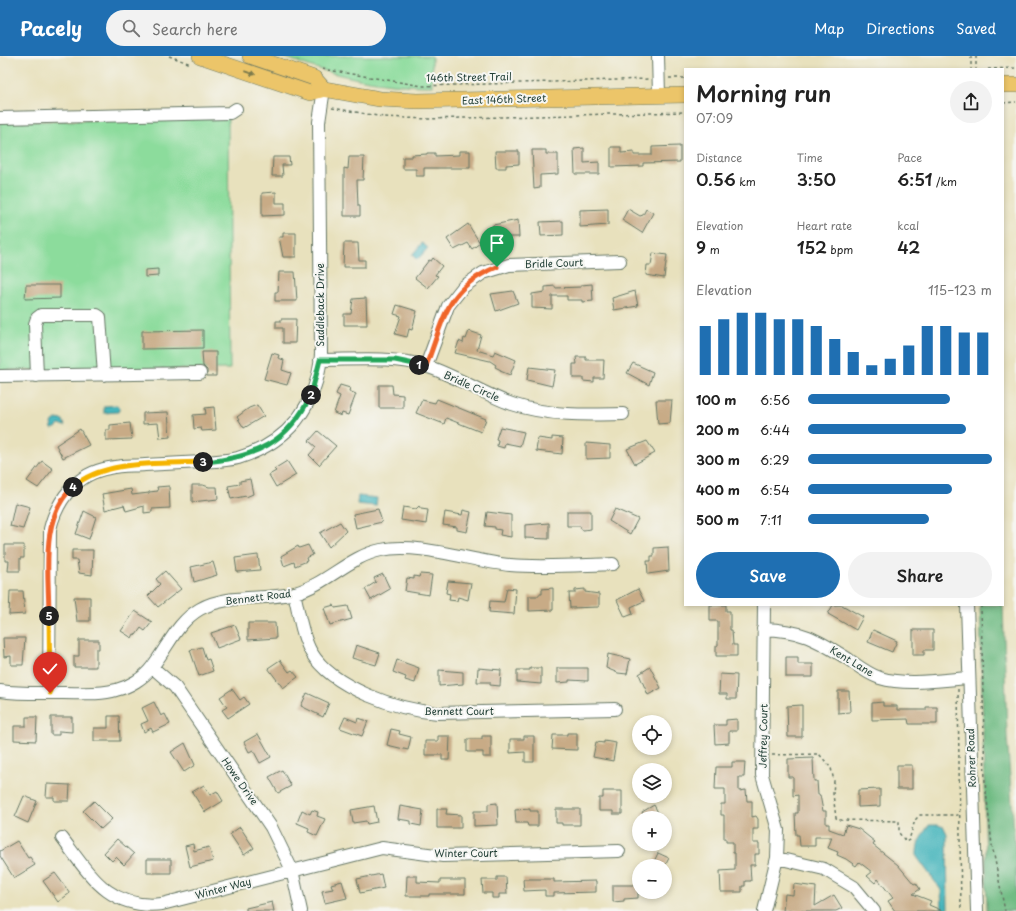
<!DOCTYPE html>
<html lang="en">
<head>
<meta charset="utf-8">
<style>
	body { margin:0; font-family:"Playpen Sans",sans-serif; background:#f2f2f2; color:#222; height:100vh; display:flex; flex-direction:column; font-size:15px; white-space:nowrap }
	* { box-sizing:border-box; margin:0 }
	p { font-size:13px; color:#767676 }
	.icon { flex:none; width:22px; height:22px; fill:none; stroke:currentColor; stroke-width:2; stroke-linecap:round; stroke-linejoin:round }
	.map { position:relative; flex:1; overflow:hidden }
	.details { position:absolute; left:684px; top:12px; width:320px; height:538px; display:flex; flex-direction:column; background:#fff; border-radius:0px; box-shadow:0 2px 6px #0003 }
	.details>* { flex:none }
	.controls { position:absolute; left:632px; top:659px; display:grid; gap:8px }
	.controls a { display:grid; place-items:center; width:40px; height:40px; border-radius:50%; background:#fff; box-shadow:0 2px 6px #0003; font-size:20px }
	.pin { position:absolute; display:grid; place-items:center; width:34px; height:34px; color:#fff; margin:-41px -17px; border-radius:50% 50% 50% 0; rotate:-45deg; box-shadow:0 0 4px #0007 }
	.pin .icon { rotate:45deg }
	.km { position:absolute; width:20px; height:20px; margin:-10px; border-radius:50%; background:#222; color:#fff; font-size:11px; line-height:20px; text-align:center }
	.round { display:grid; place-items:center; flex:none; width:42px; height:42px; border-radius:21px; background:#f2f2f2 }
	.head { display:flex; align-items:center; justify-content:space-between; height:68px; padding:0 12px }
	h1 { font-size:22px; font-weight:600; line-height:30px }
	.stats { display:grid; grid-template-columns:repeat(3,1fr); gap:6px; height:68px; padding:4px 12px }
	.stats div { display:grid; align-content:center }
	.stats b { font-size:17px; font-weight:600 }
	.stats small { font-size:11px; font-weight:400 }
	.stats p { font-size:11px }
	.chart { height:112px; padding:8px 12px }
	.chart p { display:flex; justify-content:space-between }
	.chart svg { width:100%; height:72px; margin-top:4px; stroke:#1f6fb2; stroke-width:6 }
	.action { display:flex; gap:8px; margin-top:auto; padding:8px 12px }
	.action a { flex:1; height:46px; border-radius:24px; background:#1f6fb2; color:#fff; font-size:16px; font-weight:600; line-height:46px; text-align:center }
	.action a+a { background:#f2f2f2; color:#222 }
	ul { padding:0 12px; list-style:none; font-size:13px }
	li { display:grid; grid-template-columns:64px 48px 1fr; align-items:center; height:30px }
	li i { height:10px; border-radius:5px; background:#1f6fb2 }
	header { display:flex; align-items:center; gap:24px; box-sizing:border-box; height:56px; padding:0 20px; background:#1f6fb2; color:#fff }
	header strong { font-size:19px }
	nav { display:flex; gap:22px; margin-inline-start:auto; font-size:14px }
	.search { width:280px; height:36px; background:#f2f2f2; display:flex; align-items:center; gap:10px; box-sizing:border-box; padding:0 14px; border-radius:22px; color:#767676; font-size:15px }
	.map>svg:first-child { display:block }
	.green { fill:#8cdc9c; stroke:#568c68 }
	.forest { fill:#71bc84; stroke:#487c5c }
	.water { fill:#46b5bc; stroke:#327978 }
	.building { fill:#c8ab86 }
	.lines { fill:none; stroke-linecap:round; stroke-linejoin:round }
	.minor-casing { stroke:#657664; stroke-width:14 }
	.major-casing { stroke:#657664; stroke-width:16 }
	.path { stroke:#657664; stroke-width:1.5; stroke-dasharray:3 3; stroke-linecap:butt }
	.minor { stroke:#fff; stroke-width:12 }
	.major { stroke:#ecc569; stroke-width:15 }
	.oneway { fill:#7b7a4c }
	.split-1-casing { stroke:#fff; stroke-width:8 }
	.split-2-casing { stroke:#fff; stroke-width:8 }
	.split-3-casing { stroke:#fff; stroke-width:8 }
	.split-4-casing { stroke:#fff; stroke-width:8 }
	.split-5-casing { stroke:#fff; stroke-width:8 }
	.split-6-casing { stroke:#fff; stroke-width:8 }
	.split-1 { stroke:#f0652b; stroke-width:5 }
	.split-2 { stroke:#22a559; stroke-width:5 }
	.split-3 { stroke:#22a559; stroke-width:5 }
	.split-4 { stroke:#f5b400; stroke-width:5 }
	.split-5 { stroke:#f0652b; stroke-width:5 }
	.split-6 { stroke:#f5b400; stroke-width:5 }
	.labels { text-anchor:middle; stroke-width:4; stroke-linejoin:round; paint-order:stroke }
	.street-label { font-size:10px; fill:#1f3d34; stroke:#f6f6f2 }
</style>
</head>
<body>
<header>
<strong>Pacely</strong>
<div class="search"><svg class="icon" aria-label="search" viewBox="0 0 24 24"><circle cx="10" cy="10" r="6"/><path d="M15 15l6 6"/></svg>Search here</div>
<nav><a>Map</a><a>Directions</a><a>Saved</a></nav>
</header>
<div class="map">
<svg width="1016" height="855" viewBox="0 0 1016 855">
	<rect width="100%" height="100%" fill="#f6f6f2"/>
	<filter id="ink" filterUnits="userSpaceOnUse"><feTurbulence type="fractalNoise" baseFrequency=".025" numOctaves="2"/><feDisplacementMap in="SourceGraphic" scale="8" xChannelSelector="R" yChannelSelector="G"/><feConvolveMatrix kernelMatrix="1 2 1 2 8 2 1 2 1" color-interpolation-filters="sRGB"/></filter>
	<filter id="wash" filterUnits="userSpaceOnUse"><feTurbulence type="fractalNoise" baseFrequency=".012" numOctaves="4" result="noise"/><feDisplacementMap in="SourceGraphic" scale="16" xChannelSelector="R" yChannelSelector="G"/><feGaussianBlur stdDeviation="0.9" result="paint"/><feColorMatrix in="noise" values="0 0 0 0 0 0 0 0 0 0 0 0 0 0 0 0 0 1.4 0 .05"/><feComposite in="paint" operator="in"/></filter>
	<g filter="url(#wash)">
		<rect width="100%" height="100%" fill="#e8e1bd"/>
		<path class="green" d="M283,0H432V30C381,30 330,20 283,0Z
			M228,62L230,313L0,314V66Z"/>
		<path class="forest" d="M980,549H1003L1007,679L1016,804V855H987Z"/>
		<path class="water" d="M422,187L428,192L417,204L412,199Z
			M117,349L120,352L118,356L104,357V350Z
			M56,363L63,364L65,370L59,369L56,372L52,373L51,367Z
			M358,440L377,442L376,450L357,448Z
			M929,769H938L944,771L947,779L948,855H942L941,834L917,801C916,788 922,779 929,769Z"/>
		<g id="blocks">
			<path class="building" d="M680,90V106L643,107V110L611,111V91H621V97L634,96V99H652V91Z
				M584,92V107L599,106V118H575L574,93Z
				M532,94H546V98H558V118L540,119V132L534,133Z
				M459,95H470V112H424V120H416V113H403V101H412V99L427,98V97H435V100L459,99Z
				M495,95H519V108L506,109V112H496Z
				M273,101H289L290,109H282L283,120H272Z
				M349,101H364L363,124H357L358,150H360V160H344V112L348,113Z
				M276,136V147H285V159L262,160V137Z
				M608,153V169L580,171V154Z
				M628,153L640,160L643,159L646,153L653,157L642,177L622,164Z
				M518,164L519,181H493V169Z
				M563,165V179L541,180L540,166Z
				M468,168L480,187L472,193L468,187L454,194L447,183Z
				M283,177H296V201H283L279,181H283Z
				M344,187H358L359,204H365V211H343Z
				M653,197L667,199L664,222L646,219L647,209H651Z
				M433,202L442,210L435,219L438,220L428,232L415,222L429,204L431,205Z
				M158,213V220L145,221V214Z
				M279,216H295L297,245H275V236H278Z
				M592,228L593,245L582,246V244H567V240H552V253L532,252V238L545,236V231L555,230V232L581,231V229Z
				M26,229H60V242L25,243Z
				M513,235L518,247L496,255L491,238Z
				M635,235L638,250L614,254L612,242Z
				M366,242L367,269H344V258H351L353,243Z
				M397,249L417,255L412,274L409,273L407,281L395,278L401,260L394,258Z
				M281,263H296L295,287H283V272H276V265H281Z
				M203,274V292L142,293V275Z
				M469,275L481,279L477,294L493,299L495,295L516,304L510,319L500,315L501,314L495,311L496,309L490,305L455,297L459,285L463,287L464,282L466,283Z
				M202,296H216V320H207V314L203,310Z
				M272,297L279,299L278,302L284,304L282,314L291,317L287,329L264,323Z
				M576,301H586V304H604L603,322H594V326L583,325V322H573V308H577Z
				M633,307L653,316L649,329L627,317Z
				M529,311L555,314L552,330L527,324Z
				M340,329L350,332L349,335L356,338L348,359L342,357L341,360L334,357L340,340L336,338Z
				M379,329H392L393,338L403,339V352H379Z
				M437,343L486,363L481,376L446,362L444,368L416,357L422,344L435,347Z
				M656,344H672L670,367L658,368Z
				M257,349L264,360L244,372L237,361L249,352Z
				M214,351L216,374L202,375L201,372L194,373L193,359L206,358L205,352Z
				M168,356L170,381L160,382L158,367L143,368V357Z
				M130,367L132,383L106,384V374H110V369Z
				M500,371L524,376L520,390L505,387L504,392L497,390L498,384L496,383Z
				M80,373L89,389L63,402L56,389Z
				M318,375L336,390L319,409L309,399L316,391L309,385Z
				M552,381L563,382L562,398L536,395L538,382L552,384Z
				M647,385L655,397L635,408L627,393Z
				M586,387L610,389V402L586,403Z
				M42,405L53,413L38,432L27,425Z
				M287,405L296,419L276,431L269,419L276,415L274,413Z
				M250,423L253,438L246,441V440L231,443L228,430L240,428V425Z
				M192,429H203L209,431H217L218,443L192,446Z
				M169,430L170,452L152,453V456L144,457V450L126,455L124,449L105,454L102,438L131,433L132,439L149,437V436L158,435L157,431Z
				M15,447L30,451L23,473L10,470Z
				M419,450L421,453L428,454L426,468L401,464L403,451L416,453Z
				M378,453L382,466L356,472L353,458Z
				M615,453L638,463L630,478L609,465Z
				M463,454L471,456L467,476L457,474V471L443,469L445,456L462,459Z
				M84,455L96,461L89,483L76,478Z
				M567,455H591V473L583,474L581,473L580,470H567Z
				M487,456L511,459V481L500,479L501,474L495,473V471L485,470Z
				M340,466L346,475L329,491L320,477Z
				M549,467V483L525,482V469Z
				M5,489H24V502H20V515H8L9,505H5Z
				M308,489L313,499L306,502L307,505L295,510L294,506L284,510L281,500L298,490L299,492Z
				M668,491L669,515L648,518L647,505H651V500H654V492Z
				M72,494H93L92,519L79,517L77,504H72Z
				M258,499L260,514L237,516L235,502Z
				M213,506L217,519L194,526L191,511Z
				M165,515L181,533L158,551L148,540L160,528L156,523Z
				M383,518L390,533L371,544L365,533L376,526L374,522Z
				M420,518L432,519L429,539L405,535L407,522L414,523V520L419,521Z
				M448,525L471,527L468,544L458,541L457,545L449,544L450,538L446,537Z
				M507,532L516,533L514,558L489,556L490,545L504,546Z
				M553,532V554L529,555V540H539V538H542V533Z
				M585,533V536L599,538V551L570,552L569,537H575V534Z
				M638,533L644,545L631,551L633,558L625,561L617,544Z
				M10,535H23L25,558L9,559Z
				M74,541H90V565H77Z
				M334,549L335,552L348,550L352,563L330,569L324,552Z
				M710,549H726V555H730V574H732L733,589H737V600H716V590L718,589V565H710Z
				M833,549H842L863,561L856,574L828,558Z
				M135,555L152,566L145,575L141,572L136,579L134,578L132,582L121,575Z
				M248,567H275L276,582L248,584Z
				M235,569L241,583L217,592L211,577Z
				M873,574L897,585L892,596L868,586Z
				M913,574H933V594H924V599H913Z
				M3,582H25L23,609H11V600L4,601Z
				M79,584H99V593H96V611H74V600H79Z
				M356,589L380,597L376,609L352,602Z
				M202,591L206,604L209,603L213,615L199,620L190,594Z
				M608,598L630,603L627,618L618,617L606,612Z
				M786,601H798V608H813V621H786Z
				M280,604L289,616L292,614L298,621L283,632L268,612Z
				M397,604L419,612L415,627L405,624L406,621L393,616Z
				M650,611L661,632L648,639L639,618Z
				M478,612L501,614L500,630L490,629V626H477Z
				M530,612H541V628L517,626V614H530Z
				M557,612H588V625L569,624V626L557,627Z
				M439,614L463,616V628L439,630Z
				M720,618L737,619L736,643H727V638H719Z
				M232,633L240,644L244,641L249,648L228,662L222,654L227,651L220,641Z
				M838,635H849L850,656L838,657Z
				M307,637L329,647L323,661L301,650Z
				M154,646L161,660L165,658L170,668L153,676L151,672L144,676L141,668L148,665L142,652Z
				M883,646V650H897V654H926V651H937V668H909L908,663L872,664V647Z
				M802,649V681H788L787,650Z
				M108,660H119L120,685H94V672H108Z
				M26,661H37L36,685L14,684V670H26Z
				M51,661H72V676L59,675V679H51Z
				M345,661L357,666L358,662L368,665L362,680L340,672Z
				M737,663V675H729V687L715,688L714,669H726V664Z
				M391,673L400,675L399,678L411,681L408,694L387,689Z
				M567,677H577V694L552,693L553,679H567Z
				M258,678L271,701L260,707L253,694L249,696L244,686Z
				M438,680H450L449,704H442V699H425V685H438Z
				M482,680H491V701H483V696H467V683H482Z
				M524,680H534V706H525V696L510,697V683H524Z
				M604,685L616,687L613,705L593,701L596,686L604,687Z
				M185,687L195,709L184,716L171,696Z
				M813,702L814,725H817L818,739H820L823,755H826V768H829V773L843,778L846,769L859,773L875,786L873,789L898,809L914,828L916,827L920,833L913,838L931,845L929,849L943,855H895L888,845L893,842L878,823L875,827L867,820L872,816L859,806L856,810L846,803L837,799L838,796L828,792L832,781H815V790H800L799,779H796L795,757H798V739L793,740V721H788V703Z
				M732,706H745L744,721H739V735L746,734L747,745H752V761L756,760L758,763V773H753V787H759V798H755V809H750L751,825H745V830H742V836H721L720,815L735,814V797H733V786H726V783H724V759H721V748H725V733H715L716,711H732Z
				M897,709H912V733H897Z
				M282,714L291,730L278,737L269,721Z
				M47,728L70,729L69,745H54V741H46Z
				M204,729L210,739L217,735L223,745L205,756L192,736Z
				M880,733V750L858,751V734Z
				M603,735H622V758H613V755H599V742H603Z
				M24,740L37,745L28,767L15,761Z
				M94,745L112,763L101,773L83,755Z
				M497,747L498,769L474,770V755H488V748Z
				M654,749L661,762H645L642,756Z
				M374,750L377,766L367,768L366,765L353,767L351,754Z
				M400,750L423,754L421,770L411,768V765L398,763Z
				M437,753H447L446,758L461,759V772H437Z
				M530,753V755H538V770H528L527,767H516L515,754Z
				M556,753H580V769H562V767H556Z
				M302,754L310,758L312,754L318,756L317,760L325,763L317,780L308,776L309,772L297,767Z
				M240,771L254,792L244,799L230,778Z
				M117,783L134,798L124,809L116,801L112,805L104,797Z
				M17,785L28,802L30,801L35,809L14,822L0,800V795Z
				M193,788L194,795L209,791L213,805L190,811L185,790Z
				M658,797L669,802L665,810H652Z
				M147,803H171V817H147Z
				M55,817L70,837L58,846L43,825Z
				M381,818L384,832L360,837L357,823Z
				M407,820H417V826L440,827V824H465V838H429V840H406Z
				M497,821H506L507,838H499V842H492V837H483L482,824H497Z
				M523,823H554V826L596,825V836L554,837V840H545V834L524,835Z
				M342,825L347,842L325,847L322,835L333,833L331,828Z
				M794,828L816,831L815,850L834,839L842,852L836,855H783L785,838L793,839Z
				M613,829H638V842L624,843V845L613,846Z
				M272,846L274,855H246V852Z"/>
		</g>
	</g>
	<g filter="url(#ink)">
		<use href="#blocks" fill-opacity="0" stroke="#657664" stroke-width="1"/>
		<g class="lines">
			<g class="minor-casing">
				<path id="minor" d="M658,0L659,39
					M0,62L230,57L236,53
					M320,304C355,304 393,300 426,310C456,320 483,338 512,348C548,360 586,359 623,358
					M426,310L448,250L463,231L483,217L509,209L620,205
					M0,320L200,317
					M37,320L35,268L37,262L41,259H97L100,261L104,319
					M294,537C299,556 301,578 311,596C332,632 398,654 438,657L615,653
					M764,549L762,719L778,774L777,802L764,855
					M967,549L977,855
					M763,573C801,574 816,583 848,603C858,610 868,618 880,622C907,630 941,624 969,622
					M152,611L175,631L271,771L292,814L301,855
					M0,635C21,638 42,637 63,637C80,637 100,639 116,634C129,631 144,622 152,611C168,591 177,566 200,553C229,537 265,545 295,537C327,528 350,500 381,494C419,486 470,505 510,509C543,512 579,509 613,508
					M49,637L50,473C57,444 77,417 109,412C121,409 133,410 145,409C164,408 183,407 202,406C214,405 227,405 238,402C261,395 281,383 296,365C311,346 320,321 321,298L319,66L324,33
					M62,782C90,819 109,854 162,848L382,792L443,800L619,795
					M777,802L824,813L854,831L874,855"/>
			</g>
			<g class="major-casing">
				<path id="major" d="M200,0L310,37L324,33L380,43L417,45L685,39
					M250,0L314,22L324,33
					M1003,29H1016"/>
			</g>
			<path class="path" d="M169,0L191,8
				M971,0V13
				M976,0V13
				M322,13L422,30L649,23
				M988,13L1016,12
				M669,22H685
				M1003,47L1016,46
				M332,52L384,61L428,63L685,56
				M981,549L985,726L992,789L1005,855
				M958,633L961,855
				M772,699L819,698L831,712L834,725L833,738L836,762L839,764L899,765V777L906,786L909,784L915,764L920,759H961"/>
			<use href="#minor" class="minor"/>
			<use href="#major" class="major"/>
		</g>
		<defs><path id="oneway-solid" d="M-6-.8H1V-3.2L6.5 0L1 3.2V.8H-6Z"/></defs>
		<use class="oneway" href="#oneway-solid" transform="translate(250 17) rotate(19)"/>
	</g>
	<g class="lines" filter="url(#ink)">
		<g class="split-1-casing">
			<path id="split-1" d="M419,309L426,310C444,264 445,232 497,211"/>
		</g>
		<g class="split-2-casing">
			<path id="split-2" d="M311,339L320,304H395L419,309"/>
		</g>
		<g class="split-3-casing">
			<path id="split-3" d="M203,406C254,402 288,387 311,339"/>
		</g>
		<g class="split-4-casing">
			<path id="split-4" d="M73,431C103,403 163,408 203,406"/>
		</g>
		<g class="split-5-casing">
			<path id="split-5" d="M49,560C49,518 39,462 73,431"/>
		</g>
		<g class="split-6-casing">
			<path id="split-6" d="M49,560L50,637"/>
		</g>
		<use href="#split-1" class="split-1"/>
		<use href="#split-2" class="split-2"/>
		<use href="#split-3" class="split-3"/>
		<use href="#split-4" class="split-4"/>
		<use href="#split-5" class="split-5"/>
		<use href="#split-6" class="split-6"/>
	</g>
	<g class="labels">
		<g class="street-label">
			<text transform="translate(469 21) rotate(-1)" y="4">146th Street Trail</text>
			<text transform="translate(504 43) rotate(-2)" y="4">East 146th Street</text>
			<text transform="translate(554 207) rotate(-2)" y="4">Bridle Court</text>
			<text transform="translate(320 249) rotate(-90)" y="4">Saddleback Drive</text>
			<text transform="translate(472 330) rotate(24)" y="4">Bridle Circle</text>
			<text transform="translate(258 541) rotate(-7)" y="4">Bennett Road</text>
			<text transform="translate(852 605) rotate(31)" y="4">Kent Lane</text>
			<text x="459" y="659">Bennett Court</text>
			<text transform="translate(763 680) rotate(-89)" y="4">Jeffrey Court</text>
			<text transform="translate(971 702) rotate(-92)" y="4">Rohrer Road</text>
			<text transform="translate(240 725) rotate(55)" y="4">Howe Drive</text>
			<text x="466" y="801">Winter Court</text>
			<text transform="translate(223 832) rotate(-15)" y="4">Winter Way</text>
		</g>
	</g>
</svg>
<div class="controls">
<a><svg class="icon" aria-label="locate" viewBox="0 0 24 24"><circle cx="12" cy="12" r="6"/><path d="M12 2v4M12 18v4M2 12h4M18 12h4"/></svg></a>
<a><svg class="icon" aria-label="layers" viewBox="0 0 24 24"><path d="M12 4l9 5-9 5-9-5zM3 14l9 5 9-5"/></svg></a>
<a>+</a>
<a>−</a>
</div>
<div class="pin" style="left:497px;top:211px;background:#1e9e55"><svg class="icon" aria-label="arrive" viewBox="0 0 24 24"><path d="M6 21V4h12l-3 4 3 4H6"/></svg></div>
<div class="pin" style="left:50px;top:637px;background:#d93025"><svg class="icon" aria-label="check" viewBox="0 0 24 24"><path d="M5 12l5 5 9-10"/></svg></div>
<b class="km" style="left:419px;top:309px">1</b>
<b class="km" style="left:311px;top:339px">2</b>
<b class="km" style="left:203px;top:406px">3</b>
<b class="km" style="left:73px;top:431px">4</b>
<b class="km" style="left:49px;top:560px">5</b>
<section class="details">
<div class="head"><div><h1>Morning run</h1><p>07:09</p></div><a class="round"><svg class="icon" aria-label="share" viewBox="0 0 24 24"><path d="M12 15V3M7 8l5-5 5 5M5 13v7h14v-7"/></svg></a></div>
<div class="stats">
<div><p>Distance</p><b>0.56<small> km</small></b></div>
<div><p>Time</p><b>3:50</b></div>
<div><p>Pace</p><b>6:51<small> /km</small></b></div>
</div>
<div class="stats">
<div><p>Elevation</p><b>9<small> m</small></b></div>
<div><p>Heart rate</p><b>152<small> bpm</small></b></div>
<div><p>kcal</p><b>42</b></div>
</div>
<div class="chart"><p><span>Elevation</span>115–123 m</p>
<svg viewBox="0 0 160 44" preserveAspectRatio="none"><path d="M5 44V14M15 44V10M25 44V6M35 44V6M45 44V10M55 44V10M65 44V14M75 44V22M85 44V30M95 44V38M105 44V34M115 44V26M125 44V14M135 44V14M145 44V18M155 44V18"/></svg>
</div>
<ul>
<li><b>100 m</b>6:56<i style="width:77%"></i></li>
<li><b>200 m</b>6:44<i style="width:86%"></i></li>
<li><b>300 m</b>6:29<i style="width:100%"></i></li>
<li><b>400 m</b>6:54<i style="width:78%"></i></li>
<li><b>500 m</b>7:11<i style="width:66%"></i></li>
</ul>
<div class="action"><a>Save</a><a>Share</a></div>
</section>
</div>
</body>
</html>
